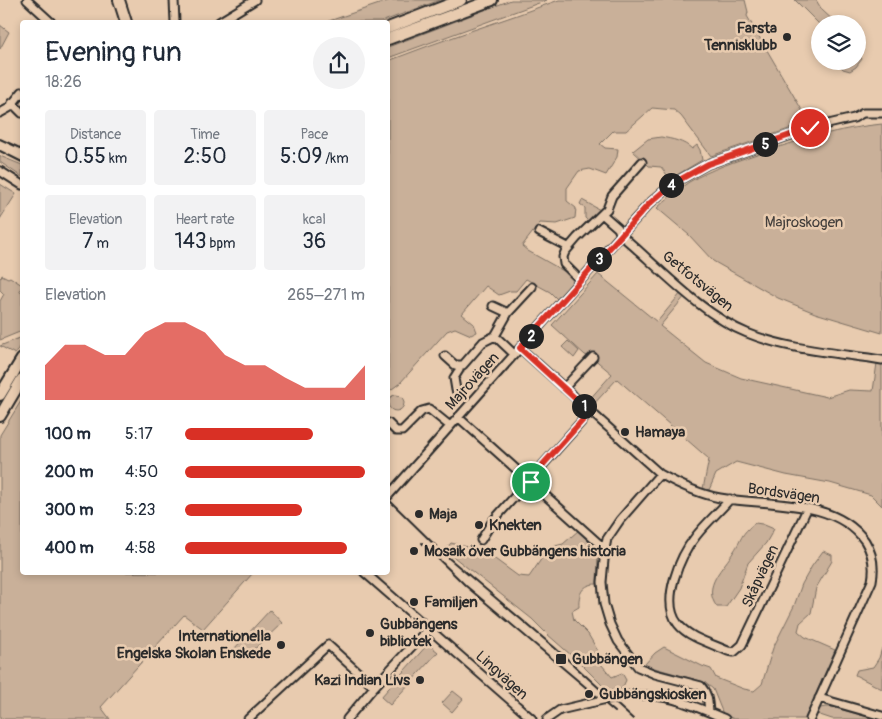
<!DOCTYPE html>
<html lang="en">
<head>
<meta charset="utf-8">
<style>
	body { margin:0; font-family:Pangolin,sans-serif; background:#f2f2f3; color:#1f2937; height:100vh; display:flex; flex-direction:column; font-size:19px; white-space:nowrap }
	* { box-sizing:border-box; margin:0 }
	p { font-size:16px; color:#747a83 }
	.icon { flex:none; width:28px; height:28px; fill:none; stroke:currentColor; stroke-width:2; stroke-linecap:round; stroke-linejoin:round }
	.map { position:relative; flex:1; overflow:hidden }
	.details { position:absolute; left:20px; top:20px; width:370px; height:555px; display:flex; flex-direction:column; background:#fff; border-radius:5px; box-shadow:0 2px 8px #0003 }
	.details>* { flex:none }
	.tools { position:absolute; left:811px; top:15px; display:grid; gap:10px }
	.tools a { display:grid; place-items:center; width:55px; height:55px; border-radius:50%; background:#fff; box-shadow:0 2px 8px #0003; font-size:25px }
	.pin { position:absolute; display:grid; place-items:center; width:42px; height:42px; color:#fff; margin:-21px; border:2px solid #fff; border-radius:50%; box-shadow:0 1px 5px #0007 }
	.km { position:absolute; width:25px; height:25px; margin:-12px; border-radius:50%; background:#222; color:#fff; font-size:14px; line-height:25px; text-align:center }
	.round { display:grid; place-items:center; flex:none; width:52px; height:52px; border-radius:26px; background:#f2f2f3 }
	.summary { display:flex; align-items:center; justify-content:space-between; height:85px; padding:0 25px }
	h1 { font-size:28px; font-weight:600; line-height:38px }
	.metrics { display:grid; grid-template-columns:repeat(3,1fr); gap:8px; height:85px; padding:5px 25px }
	.metrics div { display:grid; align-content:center; border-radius:5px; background:#f2f2f3; text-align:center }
	.metrics b { font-size:21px; font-weight:600 }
	.metrics small { font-size:14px; font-weight:400 }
	.metrics p { font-size:14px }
	.chart { height:140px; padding:10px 25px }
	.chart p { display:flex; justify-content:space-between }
	.chart svg { width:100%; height:90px; margin-top:5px; fill:#d93025; opacity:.7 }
	ul { padding:0 25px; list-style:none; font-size:16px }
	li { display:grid; grid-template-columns:80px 60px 1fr; align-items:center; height:38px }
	li i { height:12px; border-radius:6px; background:#d93025 }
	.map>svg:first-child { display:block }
	.green { fill:#c9b099; stroke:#7a6e62 }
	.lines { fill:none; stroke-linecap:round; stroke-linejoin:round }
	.street-casing { stroke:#2b2b2b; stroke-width:11 }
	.secondary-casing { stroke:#2b2b2b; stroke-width:14 }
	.street { stroke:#e8cbaf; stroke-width:7 }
	.secondary { stroke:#e8cbaf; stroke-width:10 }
	.rail { stroke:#2b2b2b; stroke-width:2 }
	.street-bridge-casing { stroke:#2b2b2b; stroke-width:11; stroke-linecap:butt }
	.street-bridge { stroke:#e8cbaf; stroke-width:7 }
	.route-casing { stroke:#fff; stroke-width:10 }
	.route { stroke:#d93025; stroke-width:6 }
	.poi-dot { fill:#2b2b2b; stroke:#e8cbaf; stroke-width:2 }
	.labels { text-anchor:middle; stroke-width:5; stroke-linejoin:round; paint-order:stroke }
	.poi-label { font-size:15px; font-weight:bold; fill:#2b2b2b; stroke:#e8cbaf; text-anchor:start }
	.park-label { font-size:15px; fill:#433f3c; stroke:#e8cbaf }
	.street-label { font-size:15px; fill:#2b2b2b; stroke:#e8cbaf }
</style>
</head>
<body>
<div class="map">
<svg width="882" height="719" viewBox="0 0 882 719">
	<rect width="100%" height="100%" fill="#e8cbaf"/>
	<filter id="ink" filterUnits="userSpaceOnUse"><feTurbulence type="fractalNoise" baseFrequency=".02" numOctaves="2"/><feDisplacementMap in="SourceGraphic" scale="10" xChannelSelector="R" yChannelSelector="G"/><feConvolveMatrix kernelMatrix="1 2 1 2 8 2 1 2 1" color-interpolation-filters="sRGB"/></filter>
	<g filter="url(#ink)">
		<path class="green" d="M391,0H440L381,22H326Z
			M511,0H547L388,58V47Z
			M559,0H745L748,12L747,16L809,122L711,156L681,116L674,110L652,108L626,131H613L600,144L605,148L618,149L617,157L606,175L590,169L579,171L567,188V201L576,208L575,218L557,224L540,223L522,246L528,251L576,278L557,299L550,292L526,279L516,291H510L499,295L486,286L462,314L474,324L477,332L471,335L455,328L447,331L400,383L388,392V61C444,39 502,21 559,0Z
			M795,0H816L822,10L837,24H820V25Z
			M0,25L9,32L0,49Z
			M858,52L862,59L856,67L850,71L843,69L835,61H858Z
			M882,124V333L815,313L778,298L713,261L689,235L657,208C667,199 677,190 689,182C711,169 736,161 760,153C800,140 840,128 882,124Z
			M661,137C672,139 684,141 692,149L697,145L700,150L702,160L670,179L661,167L649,166L633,151L648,139Z
			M0,156L22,165V177L0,162Z
			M0,184L16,194L0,219Z
			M582,200L602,211L589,222L585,218V208L580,204Z
			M598,274L657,322L681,293L685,296L660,326L706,363L741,378L827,397L849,390L873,391L877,363L882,364V506L871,495L830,483L786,475L736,462L716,474L709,490L703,489L709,459L617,379L592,406L587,402L612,374L592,357L585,355L552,325Z
			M2,275L8,278L10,277L22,285L20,291L22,293V331L0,340V301L4,294L0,290V277L1,278Z
			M22,337V342L15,354L0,346Z
			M568,341L579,351L574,358L562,347Z
			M388 403a8 8 0 1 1 16 0a8 8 0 1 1-16 0Z
			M21,401H22V572L253,573L203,629L184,615L101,707L110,719H0V435Z
			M755,523L762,524L774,529L766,543L748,563L739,588L726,607H717C701,586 724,568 734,551C743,537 740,535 755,523Z
			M579,530L598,553L597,584C583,584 578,593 579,607L572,611L574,620L588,634L599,653L601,664L612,677L622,673L626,680L622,689L608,691L580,663L547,634L532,619L445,550L451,543L484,551L518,576L529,577L542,558L555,546L563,544Z
			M823,551L832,555V561L816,588L811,613L800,623L798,631L805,637L835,650L805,719H734L723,714L713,689L704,682L644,665L655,653L664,647L702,666L711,669L716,678L744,689L754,691L762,684L773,648L794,606L802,584L812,566Z
			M270,610L282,623L244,659L234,649Z
			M428,644L438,652L390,705L381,697Z
			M882,648V689L855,675L857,670L873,667L879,658Z
			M453,691L463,699L452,712L442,703Z
			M826,707H833L875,719H832L817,714L820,708Z"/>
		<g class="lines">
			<g class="street-casing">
				<path id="street" d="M27,0L51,22
					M174,0L175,22
					M219,22L255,0
					M12,103L22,113
					M0,113L9,108L22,92
					M0,171L22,185
					M602,214L618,228L621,235L629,242C663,272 705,316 747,333C788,350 838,353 882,360
					M539,232L568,247
					M580,280L564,264L563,257L565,252L577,238L607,209L612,196L642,162
					M493,306L508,313
					M495,336L514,354
					M520,348L660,474C678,484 699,494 720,498C767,506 835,498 865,541C873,554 875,566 872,581L810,719
					M445,356L455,365H463L483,342L495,336L508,313L532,287
					M564,388L593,357
					M456,390L454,378L459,370V365
					M458,417L605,549
					M388,423L396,431H402L422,411L429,409L450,426
					M660,474L620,520L607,539L605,549L602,582L604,604L610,624L618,641L638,667L655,674L701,686C708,694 708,701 709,712
					M388,496L621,235L649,204L672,184L708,164L811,128L854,118L863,113H882
					M730,499C719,512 706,523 696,536C680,556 660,601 678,624C689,638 713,644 728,651L734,652L742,645L807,509
					M481,540L492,522L590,412
					M364,572L532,719
					M620,696C662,691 688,703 725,719
					M819,698L882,716
					M248,719L328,645L374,687
					M347,719L374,687L428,629
					M547,719L560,710L594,702"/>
			</g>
			<g class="secondary-casing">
				<path id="secondary" d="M119,0L126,22
					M388,28L461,0
					M388,39L492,0
					M0,395L22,359
					M0,416L22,379"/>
			</g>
			<use href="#street" class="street"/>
			<use href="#secondary" class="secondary"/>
			<path class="rail" d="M0,139L22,149
				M0,151L22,162
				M388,499L444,554L555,648L633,719
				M422,543L466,586L615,712"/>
			<g class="street-bridge-casing">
				<path id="street-bridge" d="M594,702L620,696"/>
			</g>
			<use href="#street-bridge" class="street-bridge"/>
		</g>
	</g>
	<g class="lines" filter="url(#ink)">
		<g class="route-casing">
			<path id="route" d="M531,482L529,480L590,412L520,348L649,204L672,184L708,164L810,128"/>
		</g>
		<use href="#route" class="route"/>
	</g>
	<g class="poi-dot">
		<circle cx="787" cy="37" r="5"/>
		<circle cx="625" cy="432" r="5"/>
		<circle cx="419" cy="514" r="5"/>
		<circle cx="479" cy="525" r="5"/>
		<circle cx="414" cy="551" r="5"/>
		<circle cx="414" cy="602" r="5"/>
		<circle cx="370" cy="633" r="5"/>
		<circle cx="281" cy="645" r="5"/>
		<rect x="555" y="653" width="12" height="12" rx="2.5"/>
		<circle cx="420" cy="680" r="5"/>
		<circle cx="589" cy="694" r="5"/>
	</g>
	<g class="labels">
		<g class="poi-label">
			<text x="777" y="33" text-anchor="end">Farsta<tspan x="777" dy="17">Tennisklubb</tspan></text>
			<text x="635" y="437">Hamaya</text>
			<text x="429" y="519">Maja</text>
			<text x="489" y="530">Knekten</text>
			<text x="424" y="556">Mosaik över Gubbängens historia</text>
			<text x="424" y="607">Familjen</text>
			<text x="380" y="629">Gubbängens<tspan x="380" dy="17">bibliotek</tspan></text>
			<text x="271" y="641" text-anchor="end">Internationella<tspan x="271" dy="17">Engelska Skolan Enskede</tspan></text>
			<text x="572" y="664">Gubbängen</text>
			<text x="410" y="685" text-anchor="end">Kazi Indian Livs</text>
			<text x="599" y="699">Gubbängskiosken</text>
		</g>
		<g class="park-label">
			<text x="804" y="227">Majroskogen</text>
		</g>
		<g class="street-label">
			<text transform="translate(698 281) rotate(39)" y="5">Getfotsvägen</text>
			<text transform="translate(472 381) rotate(-48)" y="5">Majrovägen</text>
			<text transform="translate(784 493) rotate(8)" y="5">Bordsvägen</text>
			<text transform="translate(760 576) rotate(-65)" y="5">Skåpvägen</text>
			<text transform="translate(502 675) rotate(42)" y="5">Lingvägen</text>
		</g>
	</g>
</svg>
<div class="tools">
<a><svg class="icon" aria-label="layers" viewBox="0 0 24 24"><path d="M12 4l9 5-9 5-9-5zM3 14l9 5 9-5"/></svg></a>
</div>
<div class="pin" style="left:531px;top:482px;background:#1e9e55"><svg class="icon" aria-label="arrive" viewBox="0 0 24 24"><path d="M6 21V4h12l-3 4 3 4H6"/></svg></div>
<div class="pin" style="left:810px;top:128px;background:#d93025"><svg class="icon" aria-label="check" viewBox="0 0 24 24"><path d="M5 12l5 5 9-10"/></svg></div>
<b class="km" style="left:584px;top:406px">1</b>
<b class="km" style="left:531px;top:336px">2</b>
<b class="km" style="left:599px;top:259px">3</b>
<b class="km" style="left:671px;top:185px">4</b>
<b class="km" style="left:765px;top:144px">5</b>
<section class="details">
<div class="summary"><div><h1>Evening run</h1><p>18:26</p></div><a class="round"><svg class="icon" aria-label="share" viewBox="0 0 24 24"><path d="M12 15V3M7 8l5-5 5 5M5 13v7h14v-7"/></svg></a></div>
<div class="metrics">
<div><p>Distance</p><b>0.55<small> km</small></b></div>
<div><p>Time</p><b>2:50</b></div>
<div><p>Pace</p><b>5:09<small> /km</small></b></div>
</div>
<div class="metrics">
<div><p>Elevation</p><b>7<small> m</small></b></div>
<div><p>Heart rate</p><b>143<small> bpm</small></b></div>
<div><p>kcal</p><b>36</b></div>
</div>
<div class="chart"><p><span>Elevation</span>265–271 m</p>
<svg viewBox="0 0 160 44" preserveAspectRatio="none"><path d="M0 44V27L10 17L20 17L30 22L40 22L50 11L60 6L70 6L80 11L90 22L100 27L110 27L120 33L130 38L140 38L150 38L160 27V44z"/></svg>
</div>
<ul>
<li><b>100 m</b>5:17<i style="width:71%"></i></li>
<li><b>200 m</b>4:50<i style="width:100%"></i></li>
<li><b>300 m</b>5:23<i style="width:65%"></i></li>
<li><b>400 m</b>4:58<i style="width:90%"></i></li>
</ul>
</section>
</div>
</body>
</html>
